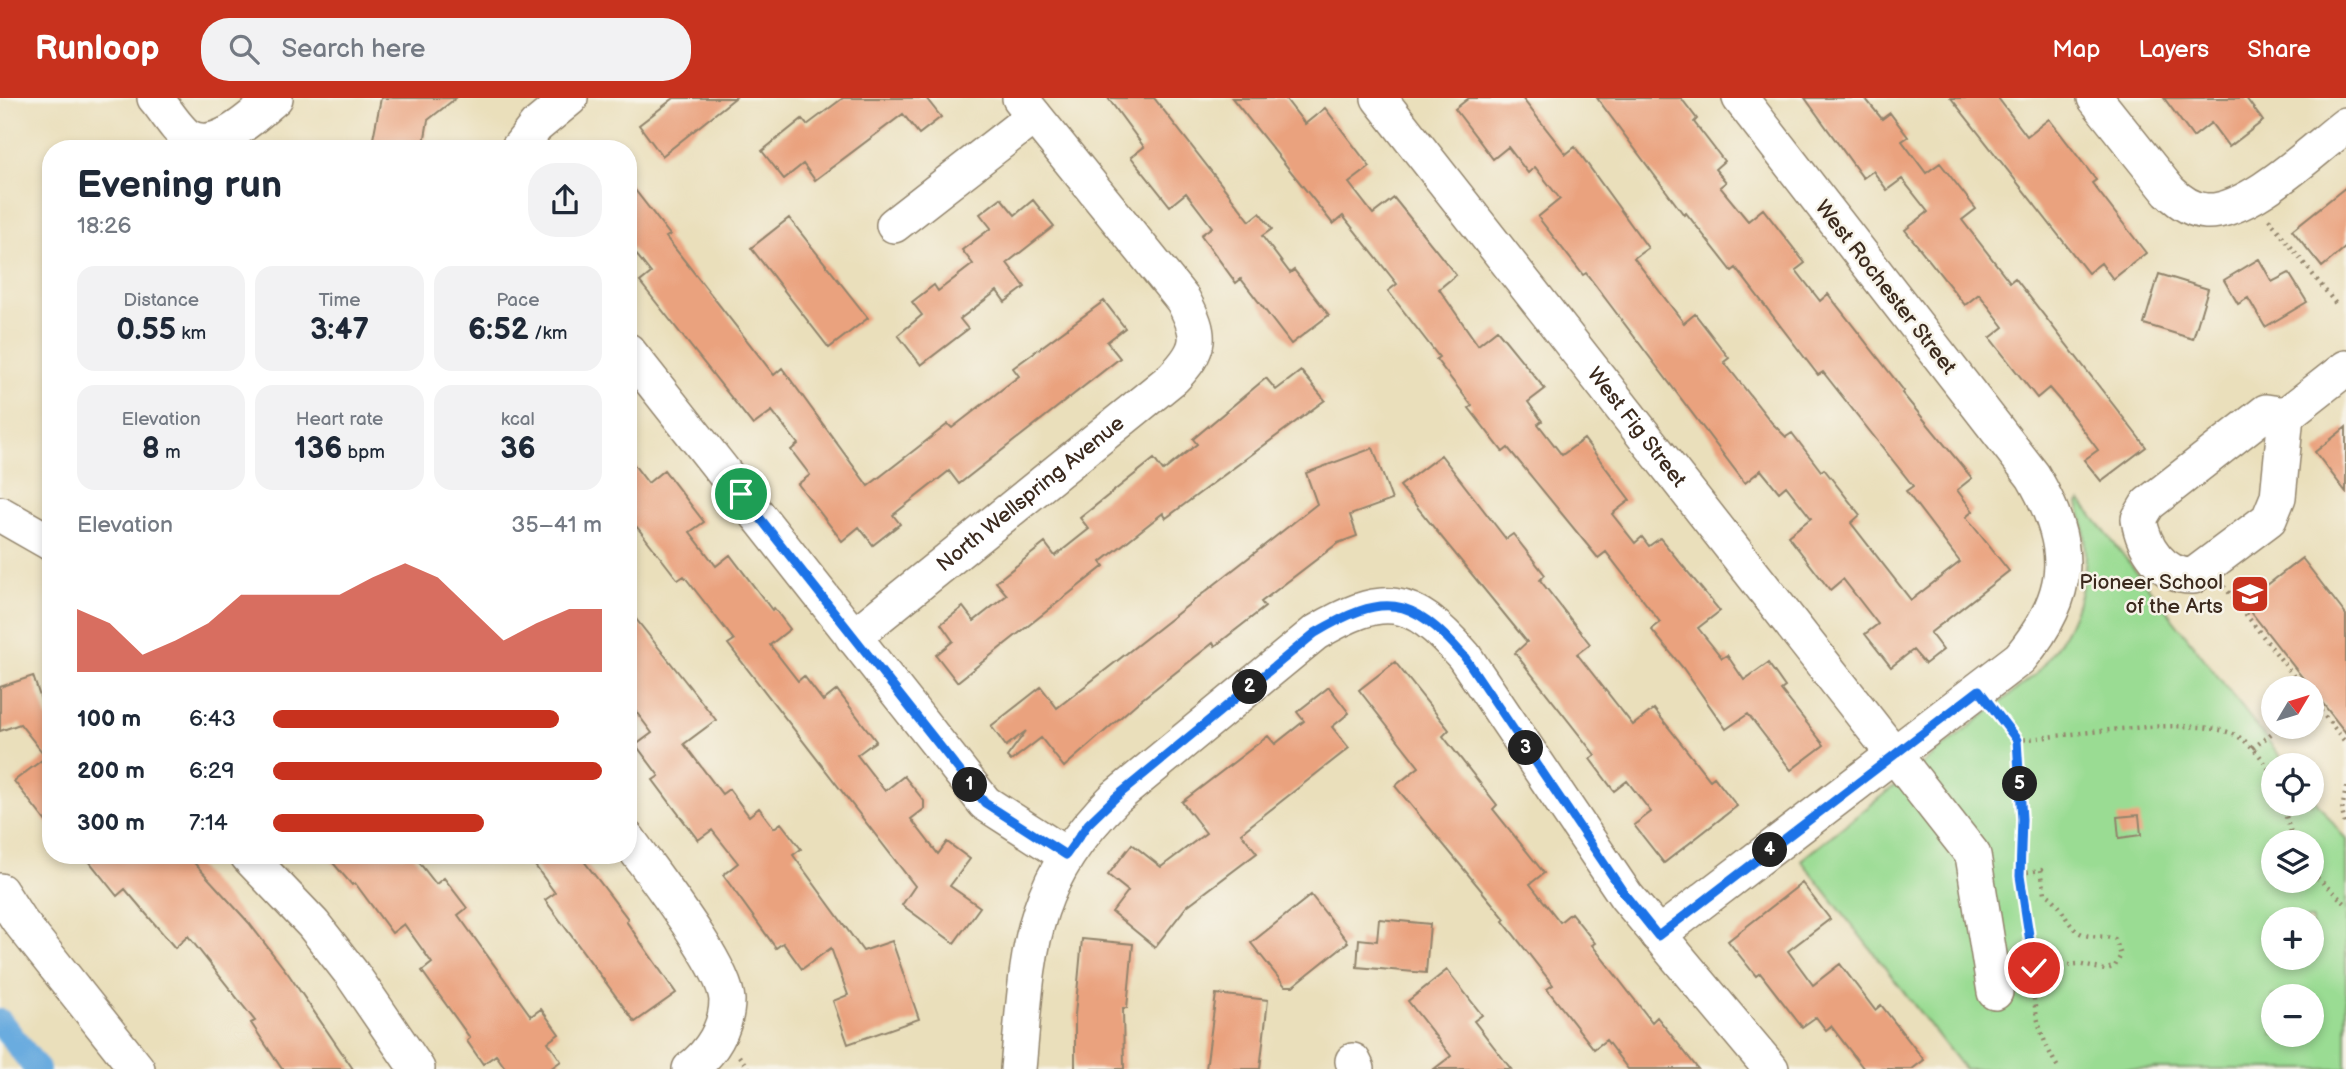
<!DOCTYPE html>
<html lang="en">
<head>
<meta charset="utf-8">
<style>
	body { margin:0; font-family:"Balsamiq Sans",sans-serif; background:#f2f2f3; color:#1f2937; height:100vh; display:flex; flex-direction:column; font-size:26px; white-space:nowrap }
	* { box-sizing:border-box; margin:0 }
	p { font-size:23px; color:#747a83 }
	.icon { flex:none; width:38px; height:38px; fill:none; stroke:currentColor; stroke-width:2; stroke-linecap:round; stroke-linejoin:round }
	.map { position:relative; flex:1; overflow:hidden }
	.panel { position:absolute; left:42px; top:42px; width:595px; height:724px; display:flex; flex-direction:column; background:#fff; border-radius:28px; box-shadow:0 4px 10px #0003 }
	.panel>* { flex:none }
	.needle { width:46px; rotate:52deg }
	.controls { position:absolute; left:2261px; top:578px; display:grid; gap:14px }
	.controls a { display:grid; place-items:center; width:63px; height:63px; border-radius:50%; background:#fff; box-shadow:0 4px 10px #0003; font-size:35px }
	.pin { position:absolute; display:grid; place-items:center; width:60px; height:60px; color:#fff; margin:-30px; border:4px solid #fff; border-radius:50%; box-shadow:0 2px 7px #0007 }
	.km { position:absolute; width:35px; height:35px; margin:-18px; border-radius:50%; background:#222; color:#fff; font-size:19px; line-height:35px; text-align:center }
	.round { display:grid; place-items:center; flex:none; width:74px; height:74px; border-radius:28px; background:#f2f2f3 }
	.headline { display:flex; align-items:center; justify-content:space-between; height:119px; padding:0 35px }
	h1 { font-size:38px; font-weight:700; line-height:52px }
	.metrics { display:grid; grid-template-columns:repeat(3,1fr); gap:10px; height:119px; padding:7px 35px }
	.metrics div { display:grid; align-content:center; border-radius:18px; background:#f2f2f3; text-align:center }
	.metrics b { font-size:30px; font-weight:700 }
	.metrics small { font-size:19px; font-weight:400 }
	.metrics p { font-size:19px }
	.chart { height:196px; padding:14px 35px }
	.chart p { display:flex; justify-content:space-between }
	.chart svg { width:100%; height:126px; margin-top:7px; fill:#c8321e; opacity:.7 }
	ul { padding:0 35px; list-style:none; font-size:23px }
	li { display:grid; grid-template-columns:112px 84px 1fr; align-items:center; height:52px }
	li i { height:18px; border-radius:9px; background:#c8321e }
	header { display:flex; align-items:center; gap:42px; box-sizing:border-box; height:98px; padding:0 35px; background:#c8321e; color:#fff }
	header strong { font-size:33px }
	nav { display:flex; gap:38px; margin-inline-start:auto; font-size:24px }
	.search { width:490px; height:63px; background:#f2f2f3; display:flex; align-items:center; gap:18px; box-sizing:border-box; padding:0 24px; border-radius:28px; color:#747a83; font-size:26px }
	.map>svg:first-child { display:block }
	.green { fill:#9adc93; stroke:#6a8358; stroke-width:2; fill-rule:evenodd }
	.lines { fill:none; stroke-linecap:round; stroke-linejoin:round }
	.canal { stroke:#6bacdf; stroke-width:26 }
	.building { fill:#eaa27e }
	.minor-casing { stroke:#92846c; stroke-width:38 }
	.path { stroke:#92846c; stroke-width:4.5; stroke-dasharray:2 5; stroke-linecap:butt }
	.minor { stroke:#fff; stroke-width:35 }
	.route-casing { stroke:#fff; stroke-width:14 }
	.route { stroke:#1a73e8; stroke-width:9 }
	.labels { text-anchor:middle; stroke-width:5; stroke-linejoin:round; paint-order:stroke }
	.street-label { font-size:21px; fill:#3b2a1e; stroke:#f7f3e8 }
	.poi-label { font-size:21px; fill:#3b2a1e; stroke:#f7f3e8; text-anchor:end }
</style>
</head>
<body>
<header>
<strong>Runloop</strong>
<div class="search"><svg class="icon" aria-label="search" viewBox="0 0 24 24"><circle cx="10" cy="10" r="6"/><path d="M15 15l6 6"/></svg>Search here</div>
<nav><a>Map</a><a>Layers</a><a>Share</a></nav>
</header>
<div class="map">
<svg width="2346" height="971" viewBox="0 0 2346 971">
	<rect width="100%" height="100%" fill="#f7f3e8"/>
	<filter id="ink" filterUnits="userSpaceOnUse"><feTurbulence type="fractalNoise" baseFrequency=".0143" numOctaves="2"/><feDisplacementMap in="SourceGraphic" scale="14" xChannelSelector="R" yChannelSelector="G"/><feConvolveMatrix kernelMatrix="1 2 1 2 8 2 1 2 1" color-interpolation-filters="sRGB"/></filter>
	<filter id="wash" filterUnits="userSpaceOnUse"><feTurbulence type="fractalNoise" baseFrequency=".00686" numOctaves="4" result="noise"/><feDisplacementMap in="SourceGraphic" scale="28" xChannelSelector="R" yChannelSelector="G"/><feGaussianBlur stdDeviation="1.57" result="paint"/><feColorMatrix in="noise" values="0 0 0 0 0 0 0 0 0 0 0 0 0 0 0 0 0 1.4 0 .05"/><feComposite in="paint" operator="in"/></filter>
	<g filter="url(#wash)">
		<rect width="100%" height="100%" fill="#eadfbb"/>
		<path class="green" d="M2081,403L2287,667H2273V705H2312V698L2346,742V971H1964L1801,762L2036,576C2078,527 2098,469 2078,405ZM2273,744H2312V782H2273ZM2273,821H2312V859H2273ZM2273,898H2312V936H2273Z"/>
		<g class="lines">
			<path class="canal" d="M0,924L37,971"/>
		</g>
		<g id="blocks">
			<path class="building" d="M381,0H456L428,22L423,51H371Z
				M674,0H735L662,58L639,27Z
				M843,0H926L941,19L919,36L903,16L815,82L803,66L784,81L762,53L802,21L807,27Z
				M1108,0H1154L1250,123L1260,115L1272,131L1262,138L1290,175L1294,172L1329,217L1291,246L1241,181L1236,185L1201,137L1212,129L1186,95L1170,108L1131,59L1144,49Z
				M1232,0H1285L1305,26L1325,10L1370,69L1349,85L1373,116L1394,100L1456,177L1439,191L1478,247L1497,232L1545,291L1528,304L1542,323L1538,326L1562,357L1584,341L1630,402L1612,416L1635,445L1642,439L1649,448L1660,440L1720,513L1698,530L1722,560L1727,557L1744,582L1768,565L1785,589L1781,592L1824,647L1791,672L1748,616L1726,631L1683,570L1651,531L1660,524L1606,454L1598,460L1508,350L1503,354L1469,310L1472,308L1436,261L1439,259L1388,193L1397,186L1343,118L1333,126Z
				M1469,0H1522L1566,56L1575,49L1648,150L1634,160L1684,225L1695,216L1729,260L1724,264L1772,325L1786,339L1792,335L1821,373L1824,371L1860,417L1851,425L1911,502L1960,464L1906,393L1913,388L1823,274L1818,277L1736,170L1732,173L1686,115L1684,117L1597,0H1681L1697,21L1694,24L1724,63L1715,71L1726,84L1720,89L1748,123L1763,111L1805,165L1796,172L1820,203L1828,196L1904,293L1902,295L1972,380L1957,392L1973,413L1966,419L2009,473L1930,535L1943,552L1925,566L1913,552L1891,569L1865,536L1878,526L1843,481L1830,492L1788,438L1811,420L1786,388L1779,394L1761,372L1745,385L1586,175L1583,177L1538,119L1560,101L1535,69L1528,75L1508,49L1493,61L1455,11Z
				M1805,0H1865L1882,21L1890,15L1908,39L1902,43L1926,75L1940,65L1976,111L1962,122L2010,184L2015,180L2146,349L2101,383L2084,362L2098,352L2068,312L2049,290L2037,300L1990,240L2004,229L1979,196L1965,207L1905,132L1928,114L1902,81L1887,92L1873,73L1863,80Z
				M1951,0H1998L2027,38L2049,21L2096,82L2092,85L2146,155L2113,181L2101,165L2088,175Z
				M2164,0H2246L2263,23L2229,49L2211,25L2193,39Z
				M628,83L670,137L666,139L774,277L782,270L868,388L948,326L952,330L1019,278L1013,270L1104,203L1125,230L1107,244L1120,260L959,386L949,373L893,417L900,426L873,447L859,429L842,443L798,386L810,377L791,352L798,346L772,313L753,327L640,184L651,175L628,146Z
				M2346,89V149L2322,169L2292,132Z
				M1001,100L1015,117L1033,102L1054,128L1007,165L1025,189L1005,204L997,193L960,221L968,231L921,267L898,237L922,217L912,204L934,187L938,193L973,166L962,152L991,130L980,116Z
				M789,120L868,220L829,250L751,150Z
				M2259,161L2272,184L2289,175L2307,204L2265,229L2248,200L2238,206L2224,182Z
				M2159,176L2208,191L2193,241L2144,226Z
				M1301,273L1325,302L1166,420L1163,415L1101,464L1104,468L957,584L936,557L953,543L941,526L963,509L974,523L1007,497L996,484L1045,445L1055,458L1089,431L1080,420L1154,361L1163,373L1197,346L1193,341L1266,280L1276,292Z
				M2346,329V394L2315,354Z
				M1373,350L1392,402L1350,417L1357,438L1338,445L1261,504L1265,509L1215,548L1213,545L1137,605L1064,669L1041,640L1011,663L1007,659L1026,633L1006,648L991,628L1041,589L1057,610L1317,406L1306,375Z
				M1441,357L1506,441L1513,436L1545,477L1540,482L1590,546L1577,556L1633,627L1654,611L1710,682L1714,679L1737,708L1664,765L1634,727L1651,714L1627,683L1614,693L1590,661L1595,657L1515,555L1527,544L1400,388Z
				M628,359L648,385L664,372L704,424L690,434L716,468L730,457L772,512L774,510L790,531L770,547L798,583L804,578L823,603L837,592L876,643L857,657L885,693L904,678L924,703V711L911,721L938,756L947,744L970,761L950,788L980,809L954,845L902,807L915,788L728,546L734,542L684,478L678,482L637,429L628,435Z
				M2302,460L2346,517V635L2244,505Z
				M628,511L716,622L684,646L722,696L729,691L749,718L759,710L774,730L781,725L801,751L793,757L863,853L892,843L919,921L848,946L833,903L848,897L831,850L802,871L783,845L776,850L723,777L738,765L712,732L698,742L653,682L659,678L636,647L652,635L628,603Z
				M1395,564L1449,632L1443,638L1497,707L1493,711L1544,775L1530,786L1560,824L1571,815L1595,845L1592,847L1652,924L1657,919L1698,971H1628L1606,942L1594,951L1547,891L1553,887L1503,823L1505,821L1395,688L1419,669L1359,592Z
				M33,578L51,631V730L14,683L46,659L20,626L0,633V589Z
				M1329,589L1349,615L1332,629L1349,650L1241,735L1257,755L1187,808L1155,849L1112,814L1128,793L1108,777L1132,746L1161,769L1206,735L1182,704L1268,638L1275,646L1304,623L1297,614Z
				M2139,717L2141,737L2119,740L2117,719Z
				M85,758H188L249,825L289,877L353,971H282L251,925L255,923L188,838L175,850L125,791L117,798Z
				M327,758H414L436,786L444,780L467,810L458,817L531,918L541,911L559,936L548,944L561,963L550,971H506L496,957L483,966L467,943L470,940L422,873L432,865L404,826L392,835L355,785L352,787Z
				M528,758H580L628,821L626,823L676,895L635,924L545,802L555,795Z
				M1802,785L1830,821L1788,853L1813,887L1840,866L1875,912L1881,907L1924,962L1912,971H1864L1831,928L1826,932L1816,919L1802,929L1760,875L1756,878L1728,843Z
				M1311,797L1348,844L1293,888H1285L1251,845Z
				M1379,821L1430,826L1426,875L1357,869L1359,841L1377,843Z
				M1082,841L1133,846L1127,910H1123L1124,971H1075V917Z
				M1447,872L1482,917L1474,923L1511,971H1434L1451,958L1408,903Z
				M1216,896L1268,902L1260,971H1206Z"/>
		</g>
	</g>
	<g filter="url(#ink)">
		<use href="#blocks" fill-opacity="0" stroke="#92846c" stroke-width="2"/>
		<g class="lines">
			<g class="minor-casing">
				<g id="minor">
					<path d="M155,0C165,11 176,31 188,39C217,56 254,17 275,0"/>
					<path id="s1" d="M1379,0L1973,757L1995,894"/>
					<path d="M2095,0L2169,93C2179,103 2191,112 2206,113C2249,115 2312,53 2346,27"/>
					<path d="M518,51L536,28L570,0"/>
					<path d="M894,127L1034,18"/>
					<path d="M628,253L985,705L1066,757"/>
					<path d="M2286,317L2266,314L2148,406L2139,421C2143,448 2162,479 2193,478L2269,421L2278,399L2286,317L2346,270"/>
					<path d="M0,416L51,445"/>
					<path id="s2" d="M853,539L1173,280C1202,250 1202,238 1183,202L1020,0"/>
					<path d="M628,741C651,774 725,867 727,902C727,930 711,955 690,971"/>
					<path d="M248,758L313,826L352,876L417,971"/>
					<path d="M0,793L18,821L137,971"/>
					<path d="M1658,837L2020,560C2073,496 2074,448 2033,378L1740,0"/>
					<path d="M1353,963L1357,971"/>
					<path d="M1018,971C1029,853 1026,788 1116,699L1315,535C1383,495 1410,496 1464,558L1626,798L1771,971"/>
				</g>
			</g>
			<path class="path" d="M2269,121L2336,206
				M2224,488L2303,590
				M2312,602L2346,645
				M1996,615L2017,642L2022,721L2020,778L2034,870C2030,905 2040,941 2059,971
				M2017,642C2069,638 2189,617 2233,636C2251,644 2264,662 2273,678
				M2253,650L2281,628
				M2346,689L2342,713L2346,730
				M2282,705L2294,744
				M2020,775L2041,772L2045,795C2065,807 2064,827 2082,836C2092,840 2104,837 2115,841L2121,857L2115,868L2105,872L2078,866L2034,870
				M2312,775L2346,806
				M739,958L749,971"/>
			<use href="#minor" class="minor"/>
		</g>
	</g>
	<g class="lines" filter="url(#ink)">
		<g class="route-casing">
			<path id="route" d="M741,396L985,705L1066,757L1088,726L1116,699L1315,535C1383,495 1410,496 1464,558L1626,798L1658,838L1979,592L2017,642L2022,721L2020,778L2034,870"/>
		</g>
		<use href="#route" class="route"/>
	</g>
	<defs>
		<g id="school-square" transform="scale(2.0125)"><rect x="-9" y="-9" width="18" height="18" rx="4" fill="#c8321e" stroke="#f7f3e8"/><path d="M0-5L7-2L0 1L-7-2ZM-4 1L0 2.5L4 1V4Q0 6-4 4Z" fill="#fff"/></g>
	</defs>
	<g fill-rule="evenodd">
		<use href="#school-square" x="2250" y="496"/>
	</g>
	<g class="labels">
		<g class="street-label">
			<text transform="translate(1886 189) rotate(52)" y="7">West Rochester Street</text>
			<text dy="7" stroke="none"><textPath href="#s1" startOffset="418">West Fig Street</textPath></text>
			<text dy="7" stroke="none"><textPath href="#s2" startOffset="228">North Wellspring Avenue</textPath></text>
		</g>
		<g class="poi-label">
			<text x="2223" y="491">Pioneer School<tspan x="2223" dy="24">of the Arts</tspan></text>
		</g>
	</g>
</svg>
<div class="controls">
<a><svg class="needle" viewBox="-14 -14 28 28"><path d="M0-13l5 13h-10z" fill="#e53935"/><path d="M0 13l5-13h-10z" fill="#747a83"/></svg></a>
<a><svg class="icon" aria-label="locate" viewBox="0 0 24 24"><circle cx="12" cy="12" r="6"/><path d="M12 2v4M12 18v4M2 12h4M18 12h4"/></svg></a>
<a><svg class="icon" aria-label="layers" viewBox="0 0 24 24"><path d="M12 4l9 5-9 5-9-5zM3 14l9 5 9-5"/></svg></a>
<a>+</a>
<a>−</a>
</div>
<div class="pin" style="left:741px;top:396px;background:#1e9e55"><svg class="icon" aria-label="arrive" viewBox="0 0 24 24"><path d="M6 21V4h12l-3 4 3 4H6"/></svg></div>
<div class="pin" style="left:2034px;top:870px;background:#d93025"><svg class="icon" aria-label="check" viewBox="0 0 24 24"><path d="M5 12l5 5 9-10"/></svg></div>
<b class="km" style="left:970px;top:687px">1</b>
<b class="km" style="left:1250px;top:589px">2</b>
<b class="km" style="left:1526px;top:650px">3</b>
<b class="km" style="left:1770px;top:752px">4</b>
<b class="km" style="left:2020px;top:686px">5</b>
<section class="panel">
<div class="headline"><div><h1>Evening run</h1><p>18:26</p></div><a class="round"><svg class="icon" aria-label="share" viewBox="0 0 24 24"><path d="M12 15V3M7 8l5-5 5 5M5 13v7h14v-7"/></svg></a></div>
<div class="metrics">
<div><p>Distance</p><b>0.55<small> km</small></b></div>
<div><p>Time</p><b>3:47</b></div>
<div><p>Pace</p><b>6:52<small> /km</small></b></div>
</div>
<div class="metrics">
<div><p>Elevation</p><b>8<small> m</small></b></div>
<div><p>Heart rate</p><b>136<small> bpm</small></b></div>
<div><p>kcal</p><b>36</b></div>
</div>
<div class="chart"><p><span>Elevation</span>35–41 m</p>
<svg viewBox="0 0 160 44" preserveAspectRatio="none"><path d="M0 44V22L10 27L20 38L30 33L40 27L50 17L60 17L70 17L80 17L90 11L100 6L110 11L120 22L130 33L140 27L150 22L160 22V44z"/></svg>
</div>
<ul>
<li><b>100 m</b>6:43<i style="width:87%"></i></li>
<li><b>200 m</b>6:29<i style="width:100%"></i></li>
<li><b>300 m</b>7:14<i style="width:64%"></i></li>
</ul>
</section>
</div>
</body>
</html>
